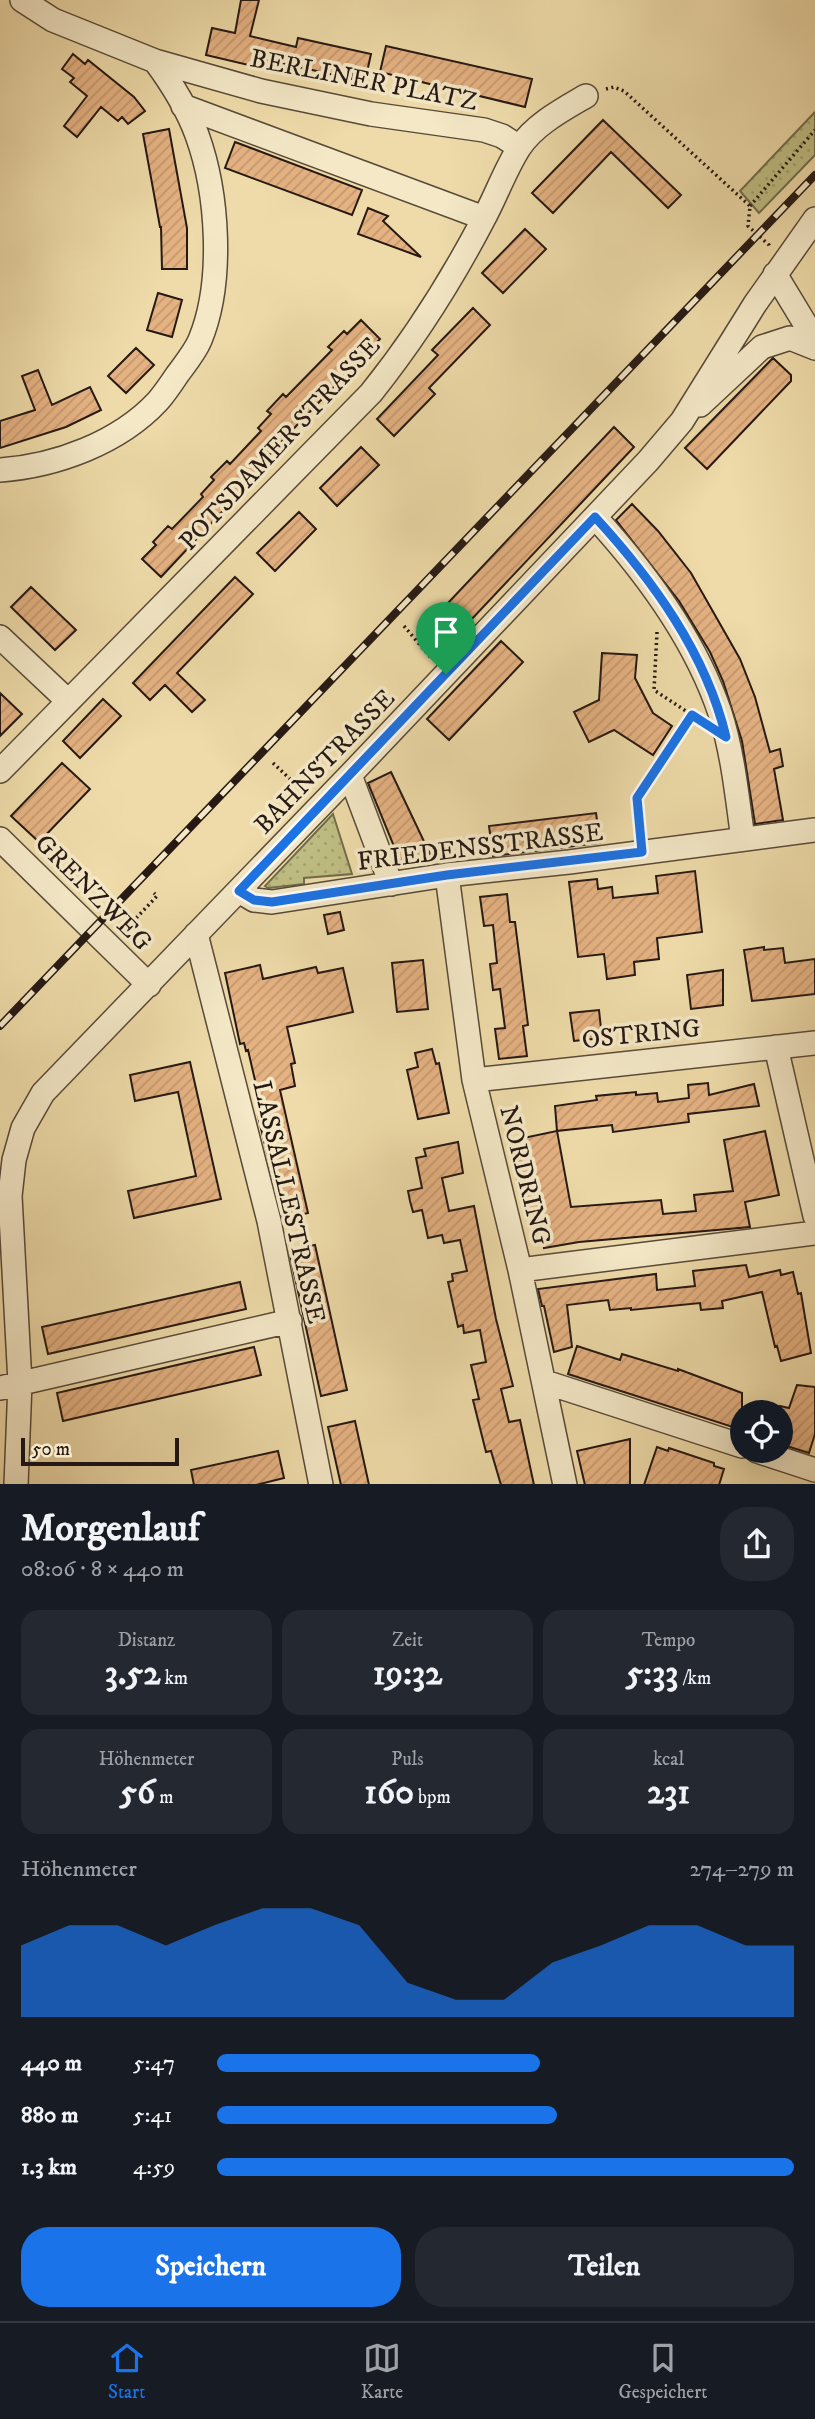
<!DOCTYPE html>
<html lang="de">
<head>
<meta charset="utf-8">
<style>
	body { margin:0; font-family:"IM FELL DW Pica",serif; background:#242831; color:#f1f3f6; height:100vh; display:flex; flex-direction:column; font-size:26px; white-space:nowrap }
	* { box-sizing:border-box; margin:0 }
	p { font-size:23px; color:#9ea1a6 }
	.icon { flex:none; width:38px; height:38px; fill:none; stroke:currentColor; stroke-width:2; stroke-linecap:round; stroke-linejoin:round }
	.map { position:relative; height:1484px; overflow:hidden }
	.details { display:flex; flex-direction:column; background:#171b24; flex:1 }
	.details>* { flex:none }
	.buttons { position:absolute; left:730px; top:1400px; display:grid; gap:14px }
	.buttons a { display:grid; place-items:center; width:63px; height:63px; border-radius:50%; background:#171b24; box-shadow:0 7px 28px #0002; font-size:35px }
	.scale { position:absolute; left:21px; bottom:18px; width:158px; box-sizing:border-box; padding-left:7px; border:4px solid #261914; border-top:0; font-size:19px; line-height:24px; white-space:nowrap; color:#261914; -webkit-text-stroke:5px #f4e8c7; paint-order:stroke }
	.pin { position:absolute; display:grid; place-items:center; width:60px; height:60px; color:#fff; margin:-72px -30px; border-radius:50% 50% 50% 0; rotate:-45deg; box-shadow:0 0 7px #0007 }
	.pin .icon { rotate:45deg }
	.round { display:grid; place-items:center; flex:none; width:74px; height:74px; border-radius:28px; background:#242831 }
	.head { display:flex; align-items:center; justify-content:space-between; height:119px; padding:0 21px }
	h1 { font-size:38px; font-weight:800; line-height:52px }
	.stats { display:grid; grid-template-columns:repeat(3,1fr); gap:10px; height:119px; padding:7px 21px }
	.stats div { display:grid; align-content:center; border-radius:18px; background:#242831; text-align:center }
	.stats b { font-size:35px; font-weight:800 }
	.stats small { font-size:19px; font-weight:400 }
	.stats p { font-size:19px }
	.chart { height:196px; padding:14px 21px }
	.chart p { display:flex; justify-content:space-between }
	.chart svg { width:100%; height:126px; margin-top:7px; fill:#1a73e8; opacity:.7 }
	.primary-button { display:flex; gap:14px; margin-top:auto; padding:14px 21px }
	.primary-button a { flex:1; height:80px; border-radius:28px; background:#1a73e8; color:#fff; font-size:28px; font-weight:800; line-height:80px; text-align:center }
	.primary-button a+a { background:#242831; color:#f1f3f6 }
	ul { padding:0 21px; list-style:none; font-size:23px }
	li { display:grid; grid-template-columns:112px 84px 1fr; align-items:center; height:52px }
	li i { height:18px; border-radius:9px; background:#1a73e8 }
	.menu { display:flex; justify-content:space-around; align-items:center; height:98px; border-top:2px solid #363941; background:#171b24; font-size:19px; color:#9ea1a6 }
	.menu a { display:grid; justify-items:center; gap:4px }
	.menu .on { color:#1a73e8 }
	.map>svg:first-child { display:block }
	.grass { fill:url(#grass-dots); stroke:#726c4c; stroke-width:2 }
	.building { fill:url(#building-hatch); stroke:#261914; stroke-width:2 }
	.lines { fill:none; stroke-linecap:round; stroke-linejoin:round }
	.minor-casing { stroke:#584a39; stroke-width:26 }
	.path { stroke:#261914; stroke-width:3.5; stroke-dasharray:2 3.5; stroke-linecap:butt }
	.minor { stroke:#f4e8c7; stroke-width:23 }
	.rail-casing { stroke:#261914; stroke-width:8 }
	.rail { stroke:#f4e8c7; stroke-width:5; stroke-dasharray:16; stroke-linecap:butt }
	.route-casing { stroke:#fff; stroke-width:14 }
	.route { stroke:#1a73e8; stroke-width:9 }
	.labels { text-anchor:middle; stroke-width:7; stroke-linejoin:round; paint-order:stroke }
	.street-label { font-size:26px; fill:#261914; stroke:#f4e8c7 }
</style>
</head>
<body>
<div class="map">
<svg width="815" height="1485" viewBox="0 0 815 1485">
	<defs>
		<pattern id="grass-dots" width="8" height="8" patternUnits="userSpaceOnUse" patternTransform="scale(1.75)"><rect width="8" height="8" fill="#bfbe83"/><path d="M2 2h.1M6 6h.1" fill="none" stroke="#a4a370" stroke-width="1.8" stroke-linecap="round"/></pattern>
		<pattern id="building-hatch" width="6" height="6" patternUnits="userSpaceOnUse" patternTransform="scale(1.75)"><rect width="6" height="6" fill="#e5b282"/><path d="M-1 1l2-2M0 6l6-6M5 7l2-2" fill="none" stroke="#c4986f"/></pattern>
	</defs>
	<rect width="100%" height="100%" fill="#eedba9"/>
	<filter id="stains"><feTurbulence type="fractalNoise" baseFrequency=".00286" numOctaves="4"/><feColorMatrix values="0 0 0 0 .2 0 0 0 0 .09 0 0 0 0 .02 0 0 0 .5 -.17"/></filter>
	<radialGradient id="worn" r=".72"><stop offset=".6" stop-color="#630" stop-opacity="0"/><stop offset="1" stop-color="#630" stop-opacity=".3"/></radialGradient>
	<path class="grass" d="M815,112V155L759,213L740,191Z
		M333,814L352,874L304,878V884L268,888L265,886Z"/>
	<path class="building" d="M241,0H259L250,36L296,47L298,38L371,54L367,72L354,70L352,79L268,60L266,69L206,55L212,28L235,33Z
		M386,46L532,79L525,107L380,72Z
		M73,54L85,64L88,60L134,97L145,111L128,124L122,117L118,121L101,107L77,137L64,126L87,96L70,82L74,78L62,69Z
		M603,120L681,195L668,208L611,152L553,213L532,193Z
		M169,129L187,228V269H162L161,227H160L143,134Z
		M235,142L362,190L352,215L225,168Z
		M368,208L388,216L383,221L421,257L358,234Z
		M525,229L546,249L503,293L482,273Z
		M158,293L182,300L172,337L147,330Z
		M473,308L490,325L429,388L435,394L394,436L377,419L438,355L432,350Z
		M361,320L380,339L298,424L260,465L263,468L161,577L142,559L156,545L153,542L168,526L172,529L203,497L201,494L214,480L211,477L227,461L230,464L261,431L258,428L271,414L267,411L283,394L286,397L332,350L328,347L344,331L347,334Z
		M136,348L154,365L126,393L108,376Z
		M773,358L791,375V381L707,469L685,448Z
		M38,370L52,405L90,387L101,410L66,427L0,448V421L35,410L22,376Z
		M614,427L634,447L469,622L448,603Z
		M361,447L379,465L337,506L320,488Z
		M632,504L658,531L691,573L740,659L755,697L770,752L780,749L783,766L774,769L783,820L755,824L742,741L723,681L710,652L679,601L616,520Z
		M299,512L316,529L275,571L257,553Z
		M235,577L253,594L177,673L205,700L192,712L165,685L150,700L133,683Z
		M31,587L76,630L55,650L11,607Z
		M501,641L523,662L449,740L427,719Z
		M602,653L637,655L635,678L653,713L672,726L653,755L614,730L589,742L574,712L599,700Z
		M0,693L22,714L0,736Z
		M103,699L121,716L80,758L63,741Z
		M62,763L90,789L39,842L11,816Z
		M391,772L430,854L402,866L368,783Z
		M596,813L600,843L493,856L489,826Z
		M695,871L702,932L657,938L659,959L634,962L635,975L607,979L604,954L578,957L569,882L597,879L598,889L612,887L613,898L658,893L656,876Z
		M507,894L510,922H515L528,1025L523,1026L527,1056L499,1059L495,1029L505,1028L500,989L493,990L490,964L497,963L493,925L484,926L480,897Z
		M340,912L344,930L328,934L324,915Z
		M764,947V950L783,948L785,963L815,959V994L752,1001L744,950Z
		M423,960L428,1009L397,1012L392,963Z
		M260,965L263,979L316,967L318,973L343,968L353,1012L287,1027L295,1063L291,1064L295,1086L280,1090L308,1213L283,1219L258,1116L263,1115L248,1050L246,1051L244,1043L240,1044L225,973Z
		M723,970V1005L691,1009L687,975Z
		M599,1010L602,1038L574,1041L570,1013Z
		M432,1049L436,1064L439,1063L449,1113L418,1119L407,1070L418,1067L415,1053Z
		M190,1062L221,1199L134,1218L128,1191L196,1176L178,1092L135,1101L130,1075Z
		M708,1083L709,1095L754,1084L759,1106L688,1114L689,1122L613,1132L612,1125L557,1131L571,1207L661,1200L663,1214L696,1211L694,1195L733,1191L724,1140L765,1131L779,1195L745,1202L750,1227L579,1242L544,1248L540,1217L530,1218L523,1187L519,1188L509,1141L557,1131L555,1106L597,1100L596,1096L636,1092V1095L657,1093L658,1102L689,1098L688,1085Z
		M458,1142L463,1173L442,1178L449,1211L474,1206L496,1319L513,1386L501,1389L509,1422L520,1420L534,1485H501L491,1451L486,1452L473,1400L479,1399L471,1365L486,1362L480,1330L464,1333L463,1325L458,1327L448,1282L453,1281L452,1274L467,1271L460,1240L444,1243L442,1235L428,1238L422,1210L413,1212L410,1201L408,1191L422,1188L416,1158L426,1156L424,1149Z
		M315,1245L347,1390L321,1396L289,1250Z
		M746,1265L749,1277L780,1270L781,1275L793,1272L798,1294L801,1293L811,1353L781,1361L777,1346L775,1347L762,1292L722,1301L723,1308L701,1310L700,1303L631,1310V1308L610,1310L608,1300L567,1305L572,1347L554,1352L544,1306H542L538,1289L656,1274L657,1290L695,1286L693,1271Z
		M240,1282L246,1309L48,1354L42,1327Z
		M577,1346L620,1360L622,1354L678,1371V1369L742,1393V1430L568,1374Z
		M254,1347L261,1375L63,1421L57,1393Z
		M797,1385L815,1387V1434L809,1453L780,1444V1406L789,1408Z
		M355,1421L369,1485H341L328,1427Z
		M630,1439V1485H585L577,1451Z
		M657,1447L668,1451L669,1448L714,1463V1466L724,1469L719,1485H644Z
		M278,1451L284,1478L256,1485H194L191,1470Z"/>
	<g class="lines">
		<g class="minor-casing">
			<path id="minor" d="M22,0L53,20L155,61L261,91L371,114L484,130L502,136L519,147
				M183,106L484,218
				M775,274L815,340
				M700,405L762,347L790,338L815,348
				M0,470C56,466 119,443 158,401C165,393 171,384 177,375C185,364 195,352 200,340C224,282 218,193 197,135C187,108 172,84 155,61
				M595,517C647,574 695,639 720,713C733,753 737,797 743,839
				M0,637L68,701
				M0,771L371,393C416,337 450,283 483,220C496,196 505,170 519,148C534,125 562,110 586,96
				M350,775L391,884
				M0,839L149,985
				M447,875L474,1080L520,1270L565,1485
				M239,891L254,900L272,902L447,875L569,862L815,830
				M196,934L269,1221L321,1485
				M776,1047L815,1216
				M474,1080L815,1043
				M520,1270L815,1233
				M545,1382L742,1446
				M0,1388L290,1321
				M757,1451L815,1470
				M16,1485L20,1383L10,1196L14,1160L23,1128L43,1093L350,775L648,461L682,421L755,304L815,219"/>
		</g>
		<path class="path" d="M606,89L614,87L624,91L750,206L748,226L769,245L770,248
			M750,206L815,130
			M404,626L432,659
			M657,632L654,690L698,719
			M273,763L305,793
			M641,833L637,798L692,715
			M125,930L157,896L154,893"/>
		<use href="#minor" class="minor"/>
		<g class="rail-casing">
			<path id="rail" d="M0,1026L815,175"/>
		</g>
		<use href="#rail" class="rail"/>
	</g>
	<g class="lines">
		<g class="route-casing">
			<path id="route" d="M595,517C652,579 706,653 726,737L692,715L637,798L642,852L447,875L272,902L254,900L239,891Z"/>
		</g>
		<use href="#route" class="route"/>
	</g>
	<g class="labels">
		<g class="street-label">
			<text transform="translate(364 79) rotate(11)" y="9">BERLINER PLATZ</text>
			<text transform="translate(279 443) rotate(-47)" y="9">POTSDAMER STRASSE</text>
			<text transform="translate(324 761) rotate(-46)" y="9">BAHNSTRASSE</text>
			<text transform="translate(480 846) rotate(-7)" y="9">FRIEDENSSTRASSE</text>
			<text transform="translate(94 892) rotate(45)" y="9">GRENZWEG</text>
			<text transform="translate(641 1033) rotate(-6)" y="9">OSTRING</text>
			<text transform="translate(526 1175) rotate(76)" y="9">NORDRING</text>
			<text transform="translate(290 1202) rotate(77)" y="9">LASSALLESTRASSE</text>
		</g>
	</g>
	<rect width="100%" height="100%" filter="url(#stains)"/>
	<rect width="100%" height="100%" fill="url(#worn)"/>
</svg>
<div class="buttons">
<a><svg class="icon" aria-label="locate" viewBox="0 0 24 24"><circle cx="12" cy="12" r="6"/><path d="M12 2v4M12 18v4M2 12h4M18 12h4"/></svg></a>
</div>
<div class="scale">50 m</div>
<div class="pin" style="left:446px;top:674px;background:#1e9e55"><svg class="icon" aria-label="arrive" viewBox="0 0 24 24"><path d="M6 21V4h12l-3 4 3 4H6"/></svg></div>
</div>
<section class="details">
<div class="head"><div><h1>Morgenlauf</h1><p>08:06 · 8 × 440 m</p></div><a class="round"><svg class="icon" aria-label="share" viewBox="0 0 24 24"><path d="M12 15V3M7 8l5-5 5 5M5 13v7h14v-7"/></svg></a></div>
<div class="stats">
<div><p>Distanz</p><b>3.52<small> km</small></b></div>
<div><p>Zeit</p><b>19:32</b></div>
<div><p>Tempo</p><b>5:33<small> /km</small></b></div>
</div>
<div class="stats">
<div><p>Höhenmeter</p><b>56<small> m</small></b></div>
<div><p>Puls</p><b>160<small> bpm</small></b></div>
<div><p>kcal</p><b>231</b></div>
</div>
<div class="chart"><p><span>Höhenmeter</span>274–279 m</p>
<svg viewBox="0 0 160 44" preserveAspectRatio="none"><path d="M0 44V19L10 12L20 12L30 19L40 12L50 6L60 6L70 12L80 32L90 38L100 38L110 25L120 19L130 12L140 12L150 19L160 19V44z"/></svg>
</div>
<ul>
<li><b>440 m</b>5:47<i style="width:56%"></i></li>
<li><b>880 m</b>5:41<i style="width:59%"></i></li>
<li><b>1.3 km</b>4:59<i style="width:100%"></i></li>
</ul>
<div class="primary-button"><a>Speichern</a><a>Teilen</a></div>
</section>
<nav class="menu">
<a class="on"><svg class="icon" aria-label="home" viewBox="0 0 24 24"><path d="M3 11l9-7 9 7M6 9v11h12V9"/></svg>Start</a>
<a><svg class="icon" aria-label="map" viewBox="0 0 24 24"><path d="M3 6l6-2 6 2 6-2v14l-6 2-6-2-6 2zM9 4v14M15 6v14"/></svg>Karte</a>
<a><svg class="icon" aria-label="saved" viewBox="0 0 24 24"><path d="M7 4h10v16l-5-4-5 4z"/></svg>Gespeichert</a>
</nav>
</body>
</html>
